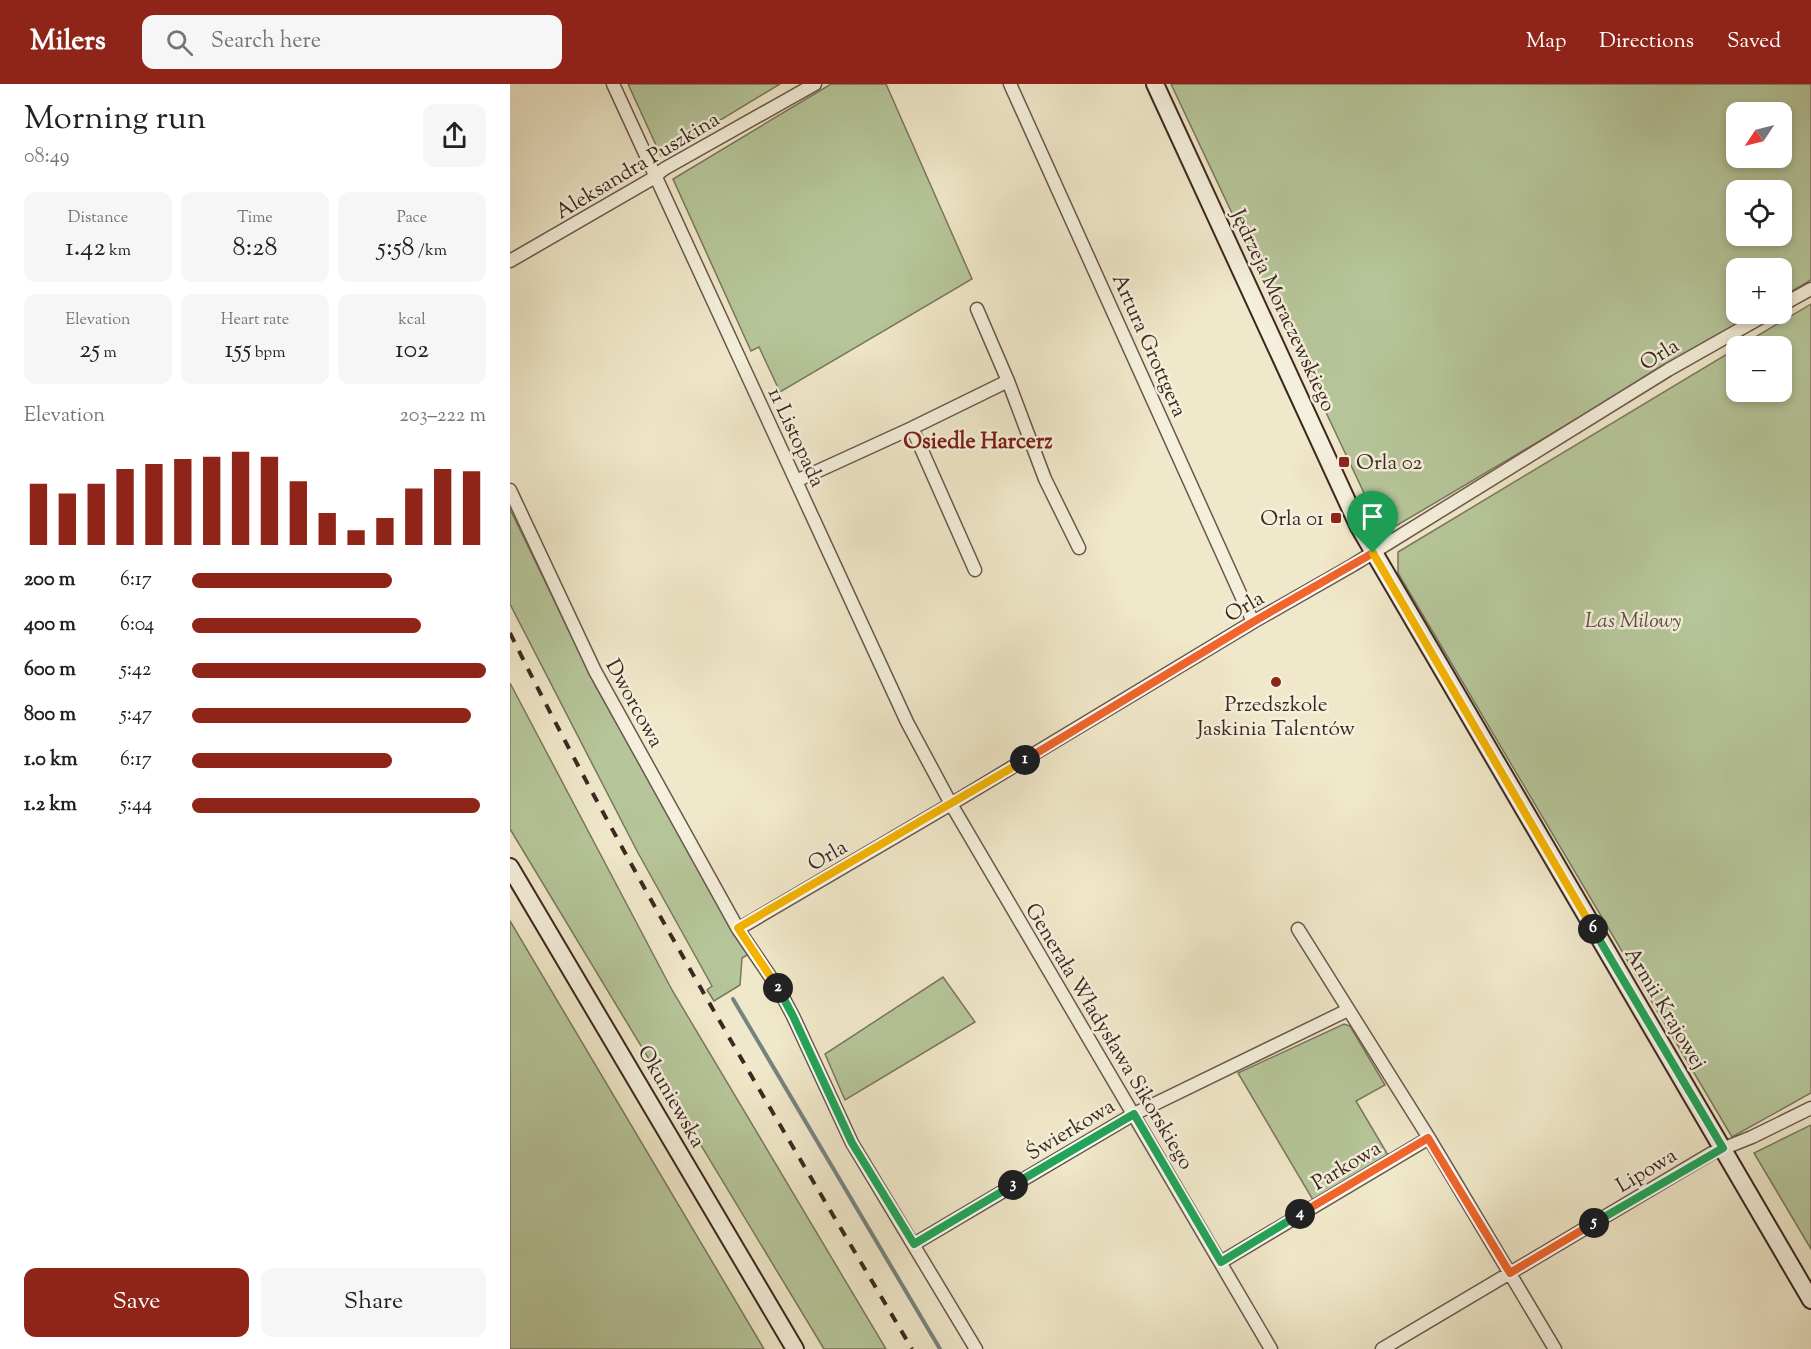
<!DOCTYPE html>
<html lang="en">
<head>
<meta charset="utf-8">
<style>
	body { margin:0; font-family:"Sorts Mill Goudy",serif; background:#f6f6f6; color:#202124; height:100vh; display:flex; flex-direction:column; font-size:22px; white-space:nowrap }
	* { box-sizing:border-box; margin:0 }
	p { font-size:20px; color:#757577 }
	.icon { flex:none; width:33px; height:33px; fill:none; stroke:currentColor; stroke-width:2; stroke-linecap:round; stroke-linejoin:round }
	.map { position:relative; flex:1; overflow:hidden }
	.details { display:flex; flex-direction:column; background:#fff; width:510px }
	.details>* { flex:none }
	.needle { width:39px; rotate:235deg }
	.controls { position:absolute; left:1216px; top:18px; display:grid; gap:12px }
	.controls a { display:grid; place-items:center; width:66px; height:66px; border-radius:12px; background:#fff; box-shadow:0 3px 9px #0003; font-size:30px }
	.pin { position:absolute; display:grid; place-items:center; width:51px; height:51px; color:#fff; margin:-62px -26px; border-radius:50% 50% 50% 0; rotate:-45deg; box-shadow:0 0 6px #0007 }
	.pin .icon { rotate:45deg }
	.km { position:absolute; width:30px; height:30px; margin:-15px; border-radius:50%; background:#222; color:#fff; font-size:16px; line-height:30px; text-align:center }
	.round { display:grid; place-items:center; flex:none; width:63px; height:63px; border-radius:12px; background:#f6f6f6 }
	.head { display:flex; align-items:center; justify-content:space-between; height:102px; padding:0 24px }
	h1 { font-size:33px; font-weight:600; line-height:45px }
	.metrics { display:grid; grid-template-columns:repeat(3,1fr); gap:9px; height:102px; padding:6px 24px }
	.metrics div { display:grid; align-content:center; border-radius:12px; background:#f6f6f6; text-align:center }
	.metrics b { font-size:26px; font-weight:600 }
	.metrics small { font-size:16px; font-weight:400 }
	.metrics p { font-size:16px }
	.chart { height:168px; padding:12px 24px }
	.chart p { display:flex; justify-content:space-between }
	.chart svg { width:100%; height:108px; margin-top:6px; stroke:#8f2418; stroke-width:6 }
	.action { display:flex; gap:12px; margin-top:auto; padding:12px 24px }
	.action a { flex:1; height:69px; border-radius:12px; background:#8f2418; color:#fff; font-size:24px; font-weight:600; line-height:69px; text-align:center }
	.action a+a { background:#f6f6f6; color:#202124 }
	ul { padding:0 24px; list-style:none; font-size:20px }
	li { display:grid; grid-template-columns:96px 72px 1fr; align-items:center; height:45px }
	li i { height:15px; border-radius:8px; background:#8f2418 }
	header { display:flex; align-items:center; gap:36px; box-sizing:border-box; height:84px; padding:0 30px; background:#8f2418; color:#fff }
	header strong { font-size:28px }
	nav { display:flex; gap:33px; margin-inline-start:auto; font-size:21px }
	.search { width:420px; height:54px; background:#f6f6f6; display:flex; align-items:center; gap:15px; box-sizing:border-box; padding:0 21px; border-radius:12px; color:#757577; font-size:22px }
	main { display:flex; flex:1; min-height:0 }
	.map>svg:first-child { display:block }
	.green { fill:#b6c69a; stroke:#79775e; stroke-width:1.5; fill-rule:evenodd }
	.lines { fill:none; stroke-linecap:round; stroke-linejoin:round }
	.stream { stroke:#76837f; stroke-width:4 }
	.street-casing { stroke:#69584b; stroke-width:15 }
	.secondary-casing { stroke:#3c2821; stroke-width:20 }
	.street { stroke:#f5f0dd; stroke-width:12 }
	.secondary { stroke:#f5f0dd; stroke-width:16 }
	.rail { stroke:#3c2821; stroke-width:4; stroke-dasharray:10 10; stroke-linecap:butt }
	.split-1-casing { stroke:#fff; stroke-width:12 }
	.split-2-casing { stroke:#fff; stroke-width:12 }
	.split-3-casing { stroke:#fff; stroke-width:12 }
	.split-4-casing { stroke:#fff; stroke-width:12 }
	.split-5-casing { stroke:#fff; stroke-width:12 }
	.split-6-casing { stroke:#fff; stroke-width:12 }
	.split-7-casing { stroke:#fff; stroke-width:12 }
	.split-1 { stroke:#f0652b; stroke-width:8 }
	.split-2 { stroke:#f5b400; stroke-width:8 }
	.split-3 { stroke:#22a559; stroke-width:8 }
	.split-4 { stroke:#22a559; stroke-width:8 }
	.split-5 { stroke:#f0652b; stroke-width:8 }
	.split-6 { stroke:#22a559; stroke-width:8 }
	.split-7 { stroke:#f5b400; stroke-width:8 }
	.poi-dot { fill:#8f2418; stroke:#f5f0dd; stroke-width:2 }
	.labels { text-anchor:middle; stroke-width:5; stroke-linejoin:round; paint-order:stroke }
	.street-label { font-size:21px; fill:#3c2821; stroke:#f5f0dd }
	.poi-label { font-size:21px; fill:#3c2821; stroke:#f5f0dd; text-anchor:start }
	.park-label { font-size:21px; font-style:italic; fill:#5a503f; stroke:#f5f0dd }
	.neighbourhood-label { font-size:22px; font-weight:bold; fill:#7a1f14; stroke:#f5f0dd }
</style>
</head>
<body>
<header>
<strong>Milers</strong>
<div class="search"><svg class="icon" aria-label="search" viewBox="0 0 24 24"><circle cx="10" cy="10" r="6"/><path d="M15 15l6 6"/></svg>Search here</div>
<nav><a>Map</a><a>Directions</a><a>Saved</a></nav>
</header>
<main>
<section class="details">
<div class="head"><div><h1>Morning run</h1><p>08:49</p></div><a class="round"><svg class="icon" aria-label="share" viewBox="0 0 24 24"><path d="M12 15V3M7 8l5-5 5 5M5 13v7h14v-7"/></svg></a></div>
<div class="metrics">
<div><p>Distance</p><b>1.42<small> km</small></b></div>
<div><p>Time</p><b>8:28</b></div>
<div><p>Pace</p><b>5:58<small> /km</small></b></div>
</div>
<div class="metrics">
<div><p>Elevation</p><b>25<small> m</small></b></div>
<div><p>Heart rate</p><b>155<small> bpm</small></b></div>
<div><p>kcal</p><b>102</b></div>
</div>
<div class="chart"><p><span>Elevation</span>203–222 m</p>
<svg viewBox="0 0 160 44" preserveAspectRatio="none"><path d="M5 44V19M15 44V23M25 44V19M35 44V13M45 44V11M55 44V9M65 44V8M75 44V6M85 44V8M95 44V18M105 44V31M115 44V38M125 44V33M135 44V21M145 44V13M155 44V14"/></svg>
</div>
<ul>
<li><b>200 m</b>6:17<i style="width:68%"></i></li>
<li><b>400 m</b>6:04<i style="width:78%"></i></li>
<li><b>600 m</b>5:42<i style="width:100%"></i></li>
<li><b>800 m</b>5:47<i style="width:95%"></i></li>
<li><b>1.0 km</b>6:17<i style="width:68%"></i></li>
<li><b>1.2 km</b>5:44<i style="width:98%"></i></li>
</ul>
<div class="action"><a>Save</a><a>Share</a></div>
</section>
<div class="map">
<svg width="1301" height="1265" viewBox="0 0 1301 1265">
	<rect width="100%" height="100%" fill="#f0e8ca"/>
	<filter id="stains"><feTurbulence type="fractalNoise" baseFrequency=".00333" numOctaves="4"/><feColorMatrix values="0 0 0 0 .2 0 0 0 0 .09 0 0 0 0 .02 0 0 0 .5 -.17"/></filter>
	<radialGradient id="worn" r=".72"><stop offset=".6" stop-color="#630" stop-opacity="0"/><stop offset="1" stop-color="#630" stop-opacity=".3"/></radialGradient>
	<path class="green" d="M118,0H270L151,72Z
		M321,0H376L462,195L270,308L249,263L241,267L163,95Z
		M661,0H1301V196L1272,213V184H1227V230H1244L874,449L863,428ZM1227,28H1272V74H1227ZM1227,106H1272V152H1227Z
		M1301,220V1009L1222,1053L888,489V468L1227,264V308H1272V262H1230Z
		M0,425L86,603L239,870L232,874L230,901L204,917L197,906L202,902L127,767L0,520Z
		M0,599L162,906L376,1265H314L0,745Z
		M0,837L254,1265H0Z
		M433,893L465,938L335,1016L315,970Z
		M834,940L840,942L875,1001L846,1017L878,1071L803,1116L728,989Z
		M1301,1041V1165L1244,1069Z"/>
	<g class="lines">
		<path class="stream" d="M223,915L430,1265"/>
		<g class="street-casing">
			<path id="street" d="M103,0L397,638L441,720L761,1265
				M500,0L743,538
				M0,177L140,96L154,85L305,0
				M1272,221L1301,205
				M467,225L498,297L535,395L569,464
				M402,344L465,486
				M286,397L402,344L498,297
				M0,406L85,587L228,845L268,904L283,932L342,1059L466,1265
				M228,845L441,720L743,538L843,481L1158,286L1257,230
				M788,845L919,1054L1045,1265
				M404,1160L624,1030L838,926
				M711,1178L919,1054
				M872,1265L1202,1069L1242,1053L1301,1024"/>
		</g>
		<g class="secondary-casing">
			<path id="secondary" d="M645,0L849,443L1301,1216
				M0,783L285,1265"/>
		</g>
		<use href="#street" class="street"/>
		<use href="#secondary" class="secondary"/>
		<path class="rail" d="M0,549C122,795 263,1029 402,1265"/>
	</g>
	<g class="lines">
		<g class="split-1-casing">
			<path id="split-1" d="M515,676L743,538L863,469"/>
		</g>
		<g class="split-2-casing">
			<path id="split-2" d="M268,904L228,844L515,676"/>
		</g>
		<g class="split-3-casing">
			<path id="split-3" d="M268,904L283,932L342,1059L404,1160L503,1101"/>
		</g>
		<g class="split-4-casing">
			<path id="split-4" d="M503,1101L624,1030L711,1178L790,1130"/>
		</g>
		<g class="split-5-casing">
			<path id="split-5" d="M790,1130L918,1054L1000,1189L1084,1139"/>
		</g>
		<g class="split-6-casing">
			<path id="split-6" d="M1083,845L1213,1064L1084,1139"/>
		</g>
		<g class="split-7-casing">
			<path id="split-7" d="M863,469L1083,845"/>
		</g>
		<use href="#split-1" class="split-1"/>
		<use href="#split-2" class="split-2"/>
		<use href="#split-3" class="split-3"/>
		<use href="#split-4" class="split-4"/>
		<use href="#split-5" class="split-5"/>
		<use href="#split-6" class="split-6"/>
		<use href="#split-7" class="split-7"/>
	</g>
	<g class="poi-dot">
		<rect x="828" y="372" width="12" height="12" rx="3"/>
		<rect x="820" y="428" width="12" height="12" rx="3"/>
		<circle cx="766" cy="598" r="6"/>
	</g>
	<g class="labels">
		<g class="street-label">
			<text transform="translate(127 81) rotate(-31)" y="7">Aleksandra Puszkina</text>
			<text transform="translate(774 226) rotate(65)" y="7">Jędrzeja Moraczewskiego</text>
			<text transform="translate(640 261) rotate(66)" y="7">Artura Grottgera</text>
			<text transform="translate(1149 270) rotate(-32)" y="7">Orla</text>
			<text transform="translate(287 353) rotate(65)" y="7">11 Listopada</text>
			<text transform="translate(734 522) rotate(-30)" y="7">Orla</text>
			<text transform="translate(125 619) rotate(61)" y="7">Dworcowa</text>
			<text transform="translate(317 771) rotate(-30)" y="7">Orla</text>
			<text transform="translate(1156 924) rotate(59)" y="7">Armii Krajowej</text>
			<text transform="translate(600 952) rotate(59)" y="7">Generała Władysława Sikorskiego</text>
			<text transform="translate(162 1012) rotate(60)" y="7">Okuniewska</text>
			<text transform="translate(560 1045) rotate(-31)" y="7">Świerkowa</text>
			<text transform="translate(836 1081) rotate(-31)" y="7">Parkowa</text>
			<text transform="translate(1136 1086) rotate(-31)" y="7">Lipowa</text>
		</g>
		<g class="poi-label">
			<text x="846" y="385">Orla 02</text>
			<text x="814" y="441" text-anchor="end">Orla 01</text>
			<text x="766" y="627" text-anchor="middle">Przedszkole<tspan x="766" dy="24">Jaskinia Talentów</tspan></text>
		</g>
		<g class="park-label">
			<text x="1123" y="543">Las Milowy</text>
		</g>
		<g class="neighbourhood-label">
			<text x="468" y="364">Osiedle Harcerz</text>
		</g>
	</g>
	<rect width="100%" height="100%" filter="url(#stains)"/>
	<rect width="100%" height="100%" fill="url(#worn)"/>
</svg>
<div class="controls">
<a><svg class="needle" viewBox="-14 -14 28 28"><path d="M0-13l5 13h-10z" fill="#e53935"/><path d="M0 13l5-13h-10z" fill="#757577"/></svg></a>
<a><svg class="icon" aria-label="locate" viewBox="0 0 24 24"><circle cx="12" cy="12" r="6"/><path d="M12 2v4M12 18v4M2 12h4M18 12h4"/></svg></a>
<a>+</a>
<a>−</a>
</div>
<div class="pin" style="left:863px;top:469px;background:#1e9e55"><svg class="icon" aria-label="arrive" viewBox="0 0 24 24"><path d="M6 21V4h12l-3 4 3 4H6"/></svg></div>
<b class="km" style="left:515px;top:676px">1</b>
<b class="km" style="left:268px;top:904px">2</b>
<b class="km" style="left:503px;top:1101px">3</b>
<b class="km" style="left:790px;top:1130px">4</b>
<b class="km" style="left:1084px;top:1139px">5</b>
<b class="km" style="left:1083px;top:845px">6</b>
</div>
</main>
</body>
</html>
